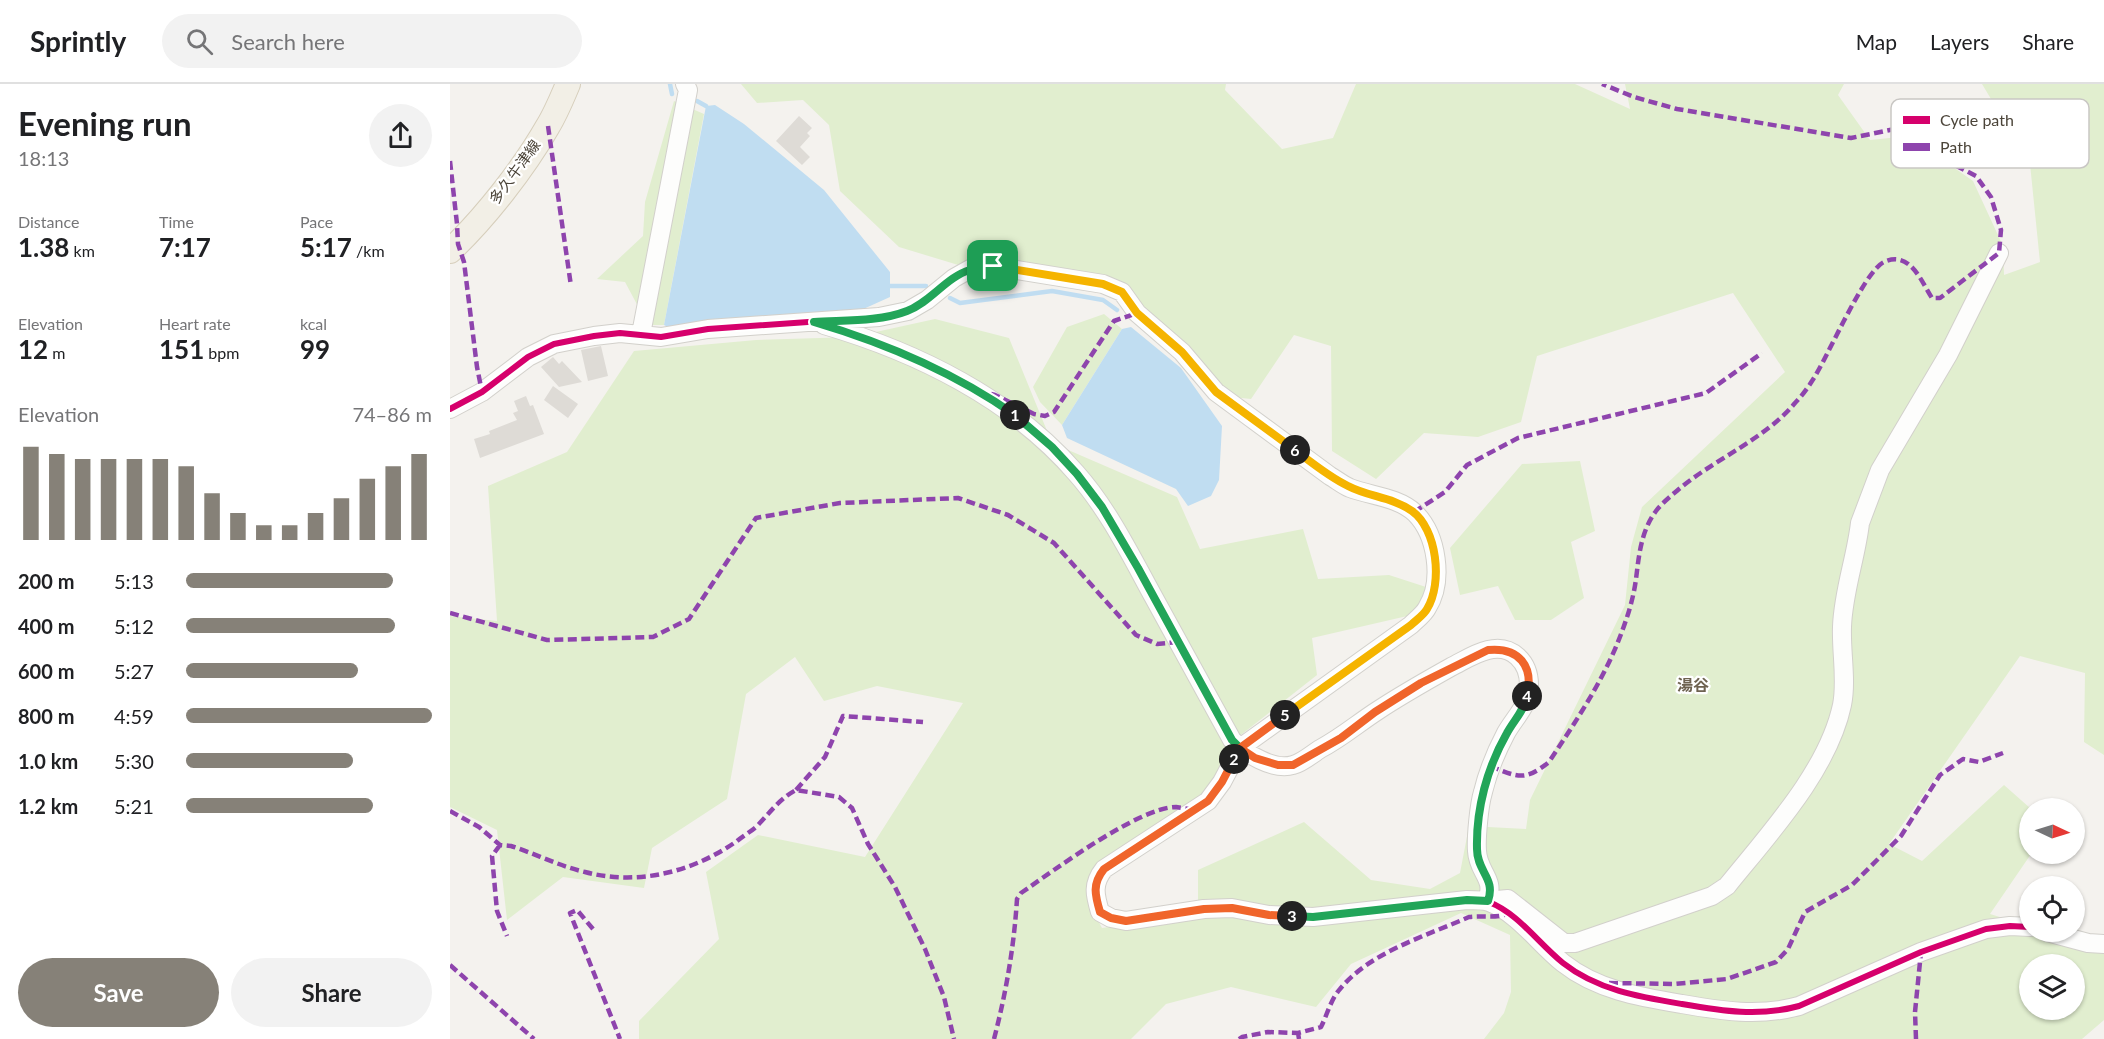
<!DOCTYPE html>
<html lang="en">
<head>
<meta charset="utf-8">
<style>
	body { margin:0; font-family:Lato,"Noto Sans JP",sans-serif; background:#f2f2f2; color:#202124; height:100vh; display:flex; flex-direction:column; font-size:22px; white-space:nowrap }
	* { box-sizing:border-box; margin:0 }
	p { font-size:20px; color:#757577 }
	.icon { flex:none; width:33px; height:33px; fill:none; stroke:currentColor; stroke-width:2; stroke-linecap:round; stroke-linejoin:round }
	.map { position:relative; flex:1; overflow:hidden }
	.sheet { display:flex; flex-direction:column; background:#fff; width:450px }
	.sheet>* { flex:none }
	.needle { width:39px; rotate:94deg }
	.tools { position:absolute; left:1569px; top:714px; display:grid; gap:12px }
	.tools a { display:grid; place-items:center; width:66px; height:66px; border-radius:50%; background:#fff; box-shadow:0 2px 4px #0004; font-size:30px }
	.pin { position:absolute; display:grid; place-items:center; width:51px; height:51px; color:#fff; margin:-26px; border-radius:12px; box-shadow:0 3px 9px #0006 }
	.km { position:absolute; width:30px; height:30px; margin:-15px; border-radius:50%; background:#222; color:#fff; font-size:16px; line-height:30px; text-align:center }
	.round { display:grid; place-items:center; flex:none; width:63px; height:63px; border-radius:32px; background:#f2f2f2 }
	.head { display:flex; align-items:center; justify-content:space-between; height:102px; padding:0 18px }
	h1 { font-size:33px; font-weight:700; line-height:45px }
	.metrics { display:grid; grid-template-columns:repeat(3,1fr); gap:9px; height:102px; padding:6px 18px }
	.metrics div { display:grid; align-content:center }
	.metrics b { font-size:26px; font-weight:700 }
	.metrics small { font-size:16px; font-weight:400 }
	.metrics p { font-size:16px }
	.chart { height:168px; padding:12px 18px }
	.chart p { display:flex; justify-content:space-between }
	.chart svg { width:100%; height:108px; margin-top:6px; stroke:#868178; stroke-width:6 }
	.action { display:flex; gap:12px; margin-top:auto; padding:12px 18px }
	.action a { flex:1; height:69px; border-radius:36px; background:#868178; color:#fff; font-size:24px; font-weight:700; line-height:69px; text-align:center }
	.action a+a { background:#f2f2f2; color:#202124 }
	ul { padding:0 18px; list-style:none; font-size:20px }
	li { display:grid; grid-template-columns:96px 72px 1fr; align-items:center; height:45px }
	li i { height:15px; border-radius:8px; background:#868178 }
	header { display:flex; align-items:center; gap:36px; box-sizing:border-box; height:84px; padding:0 30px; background:#fff; border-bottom:2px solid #e0e0e0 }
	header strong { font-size:28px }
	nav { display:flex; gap:33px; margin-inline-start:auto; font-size:21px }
	.search { width:420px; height:54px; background:#f2f2f2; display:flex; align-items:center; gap:15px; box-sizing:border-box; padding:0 21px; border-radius:33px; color:#757577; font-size:22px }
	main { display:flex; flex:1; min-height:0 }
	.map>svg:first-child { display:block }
	.green { fill:#e1eecf; fill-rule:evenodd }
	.water { fill:#c0ddf1 }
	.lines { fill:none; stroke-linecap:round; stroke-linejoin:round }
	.stream { stroke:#c0ddf1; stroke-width:4.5 }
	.building { fill:#dedbd6 }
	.minor-casing { stroke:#d2d0cb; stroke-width:20 }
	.major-casing { stroke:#d6cebb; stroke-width:26 }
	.minor { stroke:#fdfdfc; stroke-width:18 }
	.major { stroke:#f2efe6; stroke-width:24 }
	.quiet { stroke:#8e44ad; stroke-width:4.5; stroke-dasharray:9 4.5; stroke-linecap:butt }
	.cycleway-casing { stroke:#fff; stroke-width:10 }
	.cycleway { stroke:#d6006c; stroke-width:6 }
	.split-1-casing { stroke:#fff; stroke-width:12 }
	.split-2-casing { stroke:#fff; stroke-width:12 }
	.split-3-casing { stroke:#fff; stroke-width:12 }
	.split-4-casing { stroke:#fff; stroke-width:12 }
	.split-5-casing { stroke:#fff; stroke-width:12 }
	.split-6-casing { stroke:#fff; stroke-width:12 }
	.split-7-casing { stroke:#fff; stroke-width:12 }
	.split-1 { stroke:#22a559; stroke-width:8 }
	.split-2 { stroke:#22a559; stroke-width:8 }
	.split-3 { stroke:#f0652b; stroke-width:8 }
	.split-4 { stroke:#22a559; stroke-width:8 }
	.split-5 { stroke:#f0652b; stroke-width:8 }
	.split-6 { stroke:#f5b400; stroke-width:8 }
	.split-7 { stroke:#f5b400; stroke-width:8 }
	.labels { text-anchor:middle; stroke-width:4.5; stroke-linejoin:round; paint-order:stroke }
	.street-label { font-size:15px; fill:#4b4439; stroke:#fff }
	.neighbourhood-label { font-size:16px; font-weight:bold; fill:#6e6250; stroke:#fff }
	.key { fill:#fff; stroke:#c9c7c4; stroke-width:1.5 }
	.key-label { font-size:16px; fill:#4b4439 }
</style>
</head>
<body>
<header>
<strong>Sprintly</strong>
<div class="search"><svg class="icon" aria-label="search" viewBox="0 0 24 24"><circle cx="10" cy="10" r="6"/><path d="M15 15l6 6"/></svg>Search here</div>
<nav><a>Map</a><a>Layers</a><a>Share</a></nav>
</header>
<main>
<section class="sheet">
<div class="head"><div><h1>Evening run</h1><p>18:13</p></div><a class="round"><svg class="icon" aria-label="share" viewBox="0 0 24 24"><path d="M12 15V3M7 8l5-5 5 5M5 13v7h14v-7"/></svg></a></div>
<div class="metrics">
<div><p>Distance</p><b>1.38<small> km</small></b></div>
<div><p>Time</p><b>7:17</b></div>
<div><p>Pace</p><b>5:17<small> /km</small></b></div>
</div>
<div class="metrics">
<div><p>Elevation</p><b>12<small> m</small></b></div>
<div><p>Heart rate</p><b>151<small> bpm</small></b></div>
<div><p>kcal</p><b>99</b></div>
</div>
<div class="chart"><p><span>Elevation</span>74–86 m</p>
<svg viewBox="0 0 160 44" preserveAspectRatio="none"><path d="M5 44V6M15 44V9M25 44V11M35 44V11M45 44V11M55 44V11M65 44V14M75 44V25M85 44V33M95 44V38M105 44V38M115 44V33M125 44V27M135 44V19M145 44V14M155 44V9"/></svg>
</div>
<ul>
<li><b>200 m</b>5:13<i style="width:84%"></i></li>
<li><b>400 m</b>5:12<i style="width:85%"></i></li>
<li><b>600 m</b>5:27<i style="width:70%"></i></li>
<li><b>800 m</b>4:59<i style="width:100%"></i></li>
<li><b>1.0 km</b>5:30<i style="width:68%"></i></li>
<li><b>1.2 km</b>5:21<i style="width:76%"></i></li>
</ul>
<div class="action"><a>Save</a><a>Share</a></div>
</section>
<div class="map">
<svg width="1654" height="955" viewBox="0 0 1654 955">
	<rect width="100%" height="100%" fill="#f4f2ee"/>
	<path class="green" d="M291,0H776L775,6L832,65L883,54L906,0H1125L1180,25L1175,0H1394L1388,11L1420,56L1459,52L1523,97L1553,162L1554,191L1590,178L1580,80L1532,0H1654V671L1634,658L1635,589L1570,572L1439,760L1472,777L1554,701L1580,724L1581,770L1540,830L1579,842L1580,848H1601L1654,862V936L1632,955H1034L1054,929L1061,908L1060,851L1011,829L901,880L866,923L781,903L716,920L681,955H189V937L269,855L256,788L308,751L415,773L513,619L427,602L374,617L345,573L296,610L277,715L202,764L194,804L113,793L57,836L47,746L0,723V532L47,537L38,402L117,368L184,267L306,256L403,253L485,235L559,254L602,359L727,413L750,465L853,445L868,495L939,491L976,503L966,530L862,554L867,591L787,654L756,709L643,785L637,816L652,844L748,830V786L854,738L921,796L980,805L1010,789L1019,742L1076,745L1080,716L1175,521L1181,463L1192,423L1335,288L1283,209L1087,272L1071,338L1028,353L974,349L926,395L882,367L881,262L844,251L801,315L763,311L679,212L528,187L449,163L390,107L379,41L353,16L307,19ZM1580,880H1624V926H1580Z
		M224,17L254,30L214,241H198L175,198L147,195L193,152L195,118Z
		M654,230L672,245L612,341L590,318L583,303L617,243Z
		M1130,377L1145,447L1121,458L1134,514L1101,536H1065L1048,502L1010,511L1000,464L1072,380Z"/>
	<path class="water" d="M265,21L294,40L374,106L440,188V213L409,227L254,236L220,244L214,241L256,22Z
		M681,243L731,284L772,342L769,396L761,412L738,422L726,405L617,354L612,341L672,245Z"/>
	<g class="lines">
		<path class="stream" d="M220,0L222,10
			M247,17L256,22
			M440,202H476
			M500,214L510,219L602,207L653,216L667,226"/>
	</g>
	<path class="building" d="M349,32L362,44L357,49L360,52L350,63L360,73L352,81L326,57Z
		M151,262L158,292L138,297L131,266Z
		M103,273L109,280L112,277L132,298L109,303L91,283Z
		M103,302L128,320L118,334L94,316Z
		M76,312L80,322L83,321L94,350L30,374L24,355L40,350L39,347L67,336L63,329L68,327L64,317Z"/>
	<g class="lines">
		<g class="minor-casing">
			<path id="minor" d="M374,241C467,268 562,315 626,389C658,425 680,470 703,512C729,560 756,608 782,656C795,669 823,687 843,681C852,679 862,670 870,665C891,654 907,640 927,627C951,611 976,597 1001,583C1013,577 1025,569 1038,566C1062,560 1079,578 1079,601C1080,620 1065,633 1056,649C1046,668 1038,687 1033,708C1029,721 1026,754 1027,767C1028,789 1046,794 1037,817L1058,815L1114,859H1125L1262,812L1277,802C1318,751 1378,687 1392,621C1397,596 1391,569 1392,543C1393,508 1406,474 1410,439L1430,386L1498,271L1549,169
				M191,250L238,6L235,0
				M0,325L32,308L78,273L104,260L144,252L170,249L211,253L258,245L429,233L458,227L477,216L504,194L520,185L543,182L653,200L672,208L687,229L732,268L766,308L880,392C887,396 893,401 900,404C921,412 948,413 965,429C987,451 994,497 977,524C974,530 966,536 961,541L790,664L772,698L758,717L654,785C642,800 645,811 650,828L661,834L676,837L754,825L782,824L819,831L863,833L1017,816C1024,816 1033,816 1039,818C1069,830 1088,859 1113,879C1147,906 1190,913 1232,920C1272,927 1309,933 1349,922L1471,868L1536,845L1560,842L1580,843
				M1597,848L1638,859L1654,860"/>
		</g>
		<g class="major-casing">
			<path id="major" d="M0,167C35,134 74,84 98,42C106,29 112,14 118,0"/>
		</g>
		<use href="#minor" class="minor"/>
		<use href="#major" class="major"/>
		<path class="quiet" d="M98,42L121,202
			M0,77L7,140L8,160L14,178L27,283L32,308
			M528,306L545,311L584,330L595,332L604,328L664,237L687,229
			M964,428L995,408L1017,381L1068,354L1256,309L1312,269
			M0,529L97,556L203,553L239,535L306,434L390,419L508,414L558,431L604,459L686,551L707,560L728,558
			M1040,682C1068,693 1074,698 1099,678C1128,634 1158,590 1175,539C1180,525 1184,510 1186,495C1189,471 1191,447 1206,427C1212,419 1221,412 1229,405C1265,375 1315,355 1345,319C1351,313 1357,305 1362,297C1377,275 1414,187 1434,178C1460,166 1471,197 1482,214H1490L1549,169L1551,146L1541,113L1526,92L1493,75L1465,49L1445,45L1401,54L1227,25L1184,13L1152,0
			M346,706L375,673L393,632L473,638
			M0,727L29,743L50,761L61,762C86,770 109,782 135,788C188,802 243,788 287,757C293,752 300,748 306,743C319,730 329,715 346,706L389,713L402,724L418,760L445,803L475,865L494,913L504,955
			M50,761L42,772L47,827L57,852
			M143,845L127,826L120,829L170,955
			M0,881L84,955
			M1159,899L1224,900L1277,895L1326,878L1338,865L1355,828L1402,801L1451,752L1490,691L1513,675L1529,678L1553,669
			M544,955C556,909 564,863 567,815L571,809C603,787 689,723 726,723C732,724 739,725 745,726
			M789,955L792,953L818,948L848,949
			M849,955L848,949L871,943C877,931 881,915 890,905C920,868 976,852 1019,833C1033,831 1047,835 1060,829
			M1466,955L1465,928L1471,868"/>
		<g class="cycleway-casing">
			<path id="cycleway" d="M0,325L32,308L78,273L104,260L144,252L170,249L211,253L258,245L429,233L458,227L477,216L504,194L520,185L543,182L653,200L672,208L687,229L732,268L766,308L880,392C887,396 893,401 900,404C921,412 948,413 965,429C987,451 994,497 977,524C974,530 966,536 961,541L790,664L772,698L758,717L654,785C642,800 645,811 650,828L661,834L676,837L754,825L782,824L819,831L863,833L1017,816C1024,816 1033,816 1039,818C1069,830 1088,859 1113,879C1147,906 1190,913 1232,920C1272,927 1309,933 1349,922L1471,868L1536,845L1560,842L1580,843"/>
		</g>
		<use href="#cycleway" class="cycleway"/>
	</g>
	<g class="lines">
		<g class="split-1-casing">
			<path id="split-1" d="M543,182C536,183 527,183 520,186C496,193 481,218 457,227C429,238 394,236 364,238C435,259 505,289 565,331"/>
		</g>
		<g class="split-2-casing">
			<path id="split-2" d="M565,331L602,363L627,390L652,423L688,484L782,656L790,664L784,675"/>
		</g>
		<g class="split-3-casing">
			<path id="split-3" d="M784,675L772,698L758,717L654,785C642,800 645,811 650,828L661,834L676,837L754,825L782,824L819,831L842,832"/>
		</g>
		<g class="split-4-casing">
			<path id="split-4" d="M842,832L863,833L1017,816L1038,817C1046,794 1027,788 1027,765C1026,725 1037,684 1057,649C1064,636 1074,627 1077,612"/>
		</g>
		<g class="split-5-casing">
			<path id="split-5" d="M835,631L790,664L805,674L828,681H843L891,654L925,628L971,599L1038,566C1069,563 1084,582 1077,612"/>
		</g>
		<g class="split-6-casing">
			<path id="split-6" d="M835,631L961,541C966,536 974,531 977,525C993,499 987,445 962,427C942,413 919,413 898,402C879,393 862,379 845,366"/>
		</g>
		<g class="split-7-casing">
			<path id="split-7" d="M543,182L653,200L672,208L687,229L732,268L766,308L845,366"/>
		</g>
		<use href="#split-1" class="split-1"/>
		<use href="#split-2" class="split-2"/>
		<use href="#split-3" class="split-3"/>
		<use href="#split-4" class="split-4"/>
		<use href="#split-5" class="split-5"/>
		<use href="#split-6" class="split-6"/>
		<use href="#split-7" class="split-7"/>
	</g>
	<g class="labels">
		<g class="street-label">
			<text transform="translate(65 88) rotate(-54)" y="5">多久牛津線</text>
		</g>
		<g class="neighbourhood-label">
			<text x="1243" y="607">湯谷</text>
		</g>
	</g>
	<rect x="1441" y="15" width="198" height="69" rx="9" class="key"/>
	<rect x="1453" y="32" width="27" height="8" fill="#d6006c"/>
	<rect x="1453" y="59" width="27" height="8" fill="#8e44ad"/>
	<g class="key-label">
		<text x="1490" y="42">Cycle path</text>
		<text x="1490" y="69">Path</text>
	</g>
</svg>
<div class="tools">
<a><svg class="needle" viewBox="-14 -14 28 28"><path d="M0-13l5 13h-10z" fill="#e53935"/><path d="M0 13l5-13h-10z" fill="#757577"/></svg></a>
<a><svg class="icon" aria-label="locate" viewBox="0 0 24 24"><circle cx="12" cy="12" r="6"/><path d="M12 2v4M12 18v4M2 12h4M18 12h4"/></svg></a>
<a><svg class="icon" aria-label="layers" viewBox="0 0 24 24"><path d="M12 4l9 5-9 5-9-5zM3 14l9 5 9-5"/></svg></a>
</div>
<div class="pin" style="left:543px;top:182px;background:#1e9e55"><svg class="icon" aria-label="arrive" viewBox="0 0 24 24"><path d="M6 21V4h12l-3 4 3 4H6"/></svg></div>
<b class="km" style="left:565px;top:331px">1</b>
<b class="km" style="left:784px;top:675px">2</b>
<b class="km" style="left:842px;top:832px">3</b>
<b class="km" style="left:1077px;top:612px">4</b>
<b class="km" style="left:835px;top:631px">5</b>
<b class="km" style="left:845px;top:366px">6</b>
</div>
</main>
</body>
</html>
